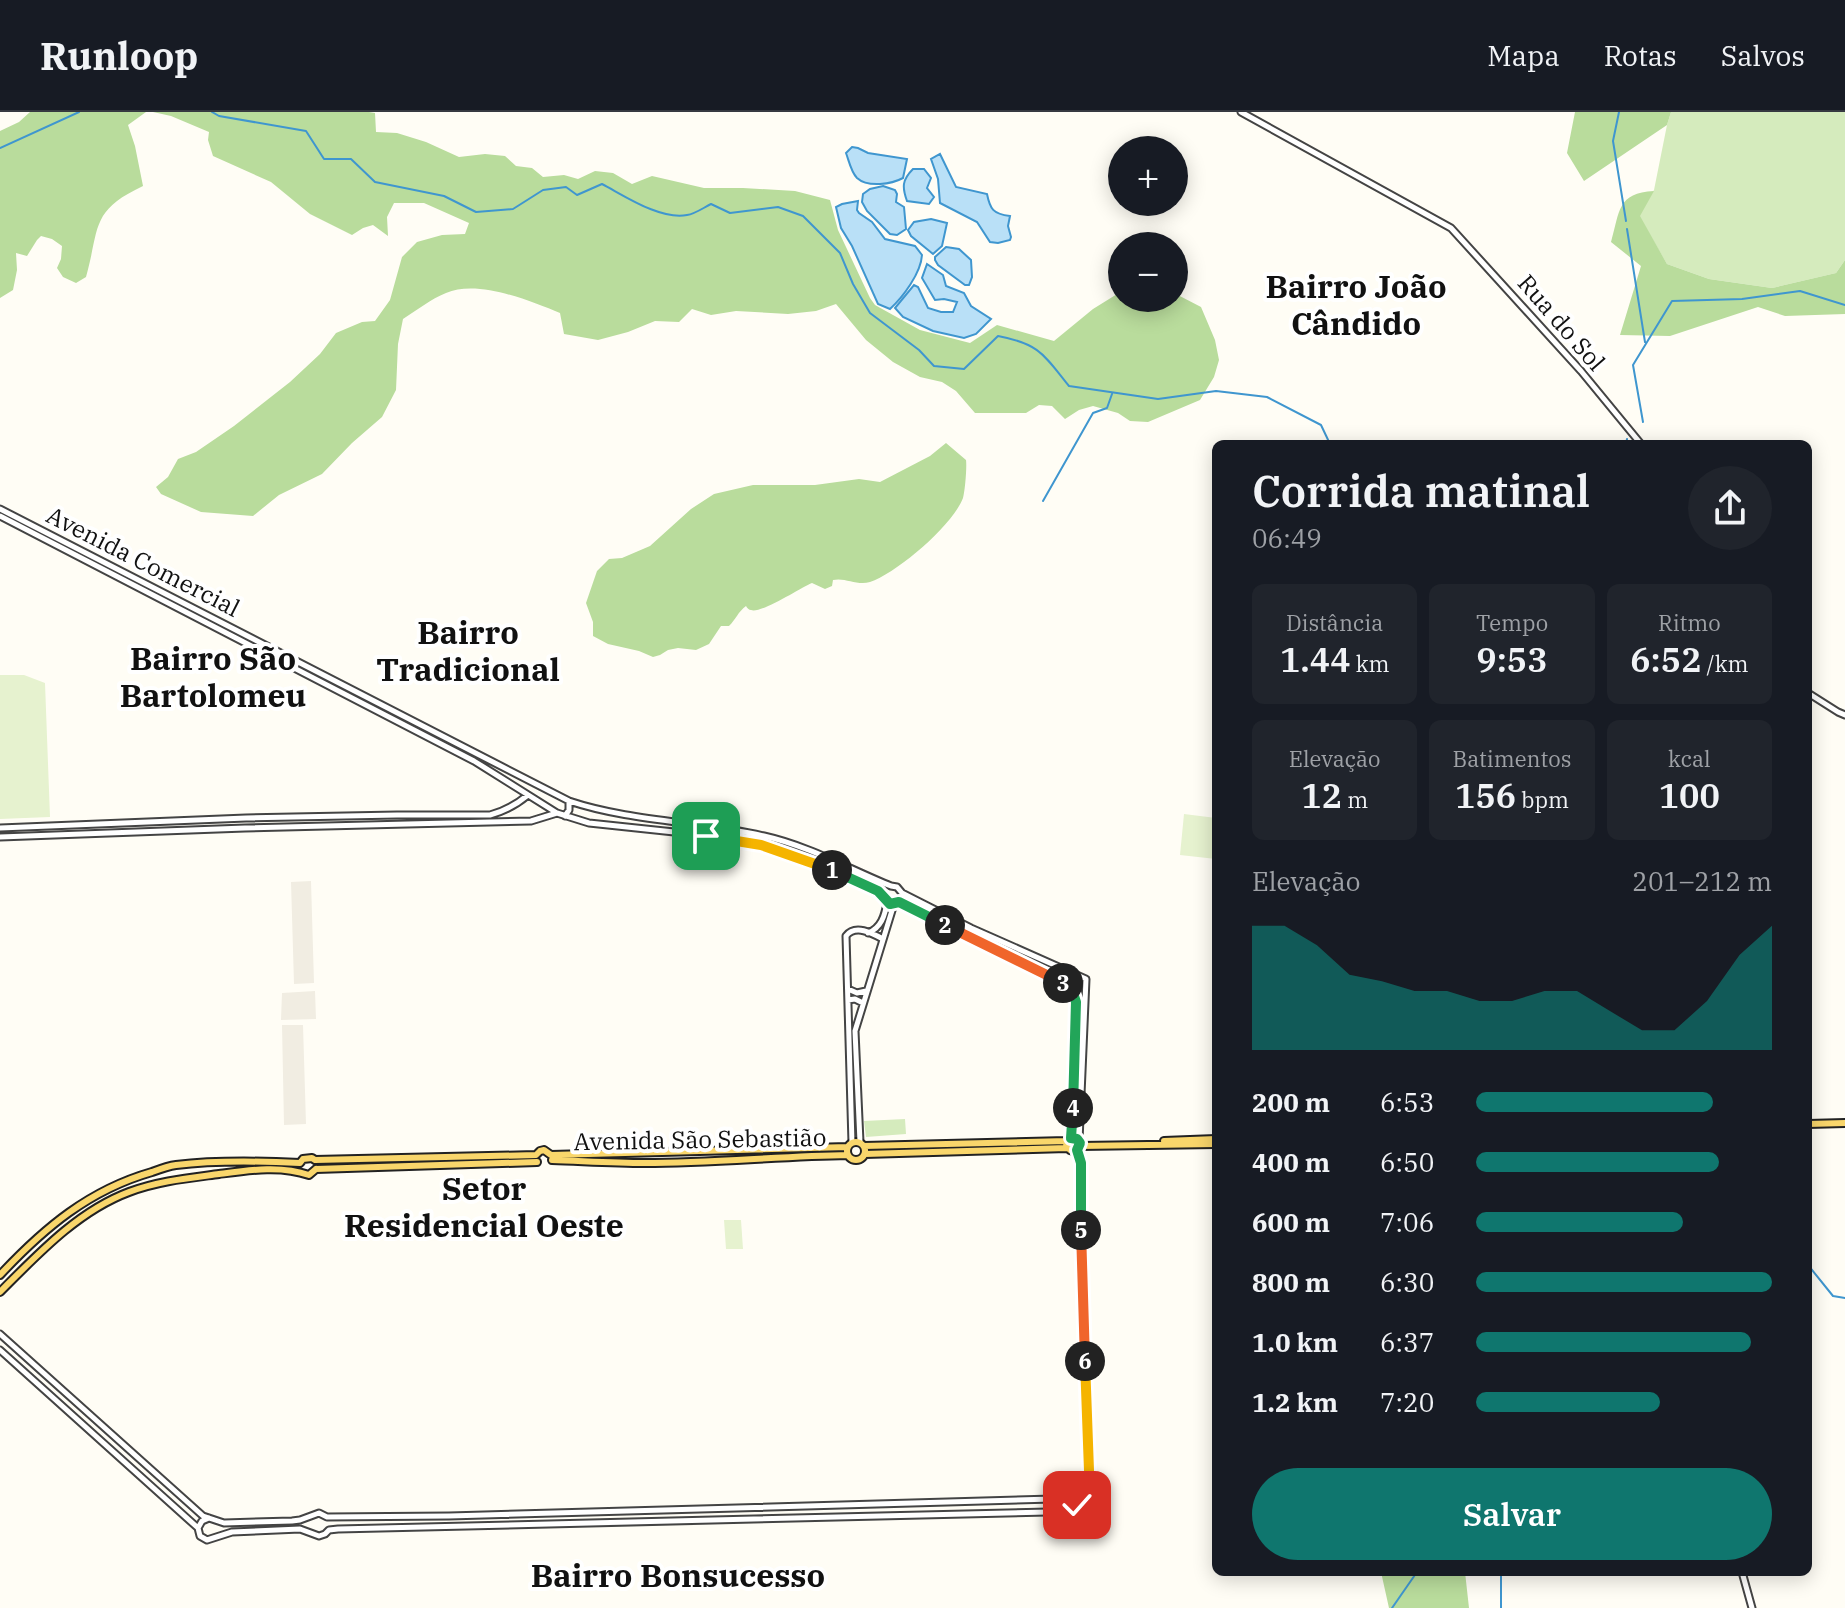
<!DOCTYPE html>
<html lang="pt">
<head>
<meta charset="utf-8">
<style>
	body { margin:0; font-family:"IBM Plex Serif",serif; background:#20242c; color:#f1f3f6; height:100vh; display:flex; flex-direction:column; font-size:30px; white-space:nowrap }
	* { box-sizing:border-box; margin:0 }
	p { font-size:26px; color:#9ea1a6 }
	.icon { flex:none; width:44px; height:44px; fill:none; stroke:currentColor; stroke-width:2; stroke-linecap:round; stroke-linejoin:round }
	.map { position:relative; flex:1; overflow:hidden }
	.details { position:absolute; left:1212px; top:328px; width:600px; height:1136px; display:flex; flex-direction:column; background:#171b24; border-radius:12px; box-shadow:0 4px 20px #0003 }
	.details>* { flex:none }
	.buttons { position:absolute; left:1108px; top:24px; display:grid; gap:16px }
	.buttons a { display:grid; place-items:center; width:80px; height:80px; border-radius:50%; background:#171b24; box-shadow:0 4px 20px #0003; font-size:40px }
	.pin { position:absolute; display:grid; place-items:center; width:68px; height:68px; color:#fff; margin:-34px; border-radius:16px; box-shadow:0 4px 12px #0006 }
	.km { position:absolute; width:40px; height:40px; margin:-20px; border-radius:50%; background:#222; color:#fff; font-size:22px; line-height:40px; text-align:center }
	.round { display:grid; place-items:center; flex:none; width:84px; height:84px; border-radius:42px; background:#20242c }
	.head { display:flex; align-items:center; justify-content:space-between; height:136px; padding:0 40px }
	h1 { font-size:44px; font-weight:600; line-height:60px }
	.stats { display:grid; grid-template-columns:repeat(3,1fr); gap:12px; height:136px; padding:8px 40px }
	.stats div { display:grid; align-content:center; border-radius:12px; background:#20242c; text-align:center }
	.stats b { font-size:34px; font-weight:600 }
	.stats small { font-size:22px; font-weight:400 }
	.stats p { font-size:22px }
	.chart { height:224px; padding:16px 40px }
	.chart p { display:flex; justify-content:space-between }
	.chart svg { width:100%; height:144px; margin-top:8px; fill:#0f766e; opacity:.7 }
	.primary-button { display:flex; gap:16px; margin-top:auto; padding:16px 40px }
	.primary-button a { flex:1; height:92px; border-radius:48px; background:#0f766e; color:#fff; font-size:32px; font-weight:600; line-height:92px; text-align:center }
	ul { padding:0 40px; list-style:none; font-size:26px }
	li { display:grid; grid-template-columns:128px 96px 1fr; align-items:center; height:60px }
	li i { height:20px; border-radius:10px; background:#0f766e }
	header { display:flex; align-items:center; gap:48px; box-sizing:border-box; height:112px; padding:0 40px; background:#171b24; border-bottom:2px solid #363941 }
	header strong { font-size:38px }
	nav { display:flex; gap:44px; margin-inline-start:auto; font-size:28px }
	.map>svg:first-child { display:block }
	.green { fill:#d5ebbd }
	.forest { fill:#b9dc9c }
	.pitch { fill:#e6f2cf }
	.plaza { fill:#f1ede2 }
	.water { fill:#b9e0f7; stroke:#3f96cf; stroke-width:2 }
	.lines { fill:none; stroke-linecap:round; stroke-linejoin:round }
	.stream { stroke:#3f96cf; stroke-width:2 }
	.minor-casing { stroke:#444; stroke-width:9 }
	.major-casing { stroke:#222; stroke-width:10 }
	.minor { stroke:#fff; stroke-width:5 }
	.major { stroke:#f9d66b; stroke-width:6 }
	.split-1-casing { stroke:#fff; stroke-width:16 }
	.split-2-casing { stroke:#fff; stroke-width:16 }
	.split-3-casing { stroke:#fff; stroke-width:16 }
	.split-4-casing { stroke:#fff; stroke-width:16 }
	.split-5-casing { stroke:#fff; stroke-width:16 }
	.split-6-casing { stroke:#fff; stroke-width:16 }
	.split-7-casing { stroke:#fff; stroke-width:16 }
	.split-1 { stroke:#f5b400; stroke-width:10 }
	.split-2 { stroke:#22a559; stroke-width:10 }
	.split-3 { stroke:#f0652b; stroke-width:10 }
	.split-4 { stroke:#22a559; stroke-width:10 }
	.split-5 { stroke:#22a559; stroke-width:10 }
	.split-6 { stroke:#f0652b; stroke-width:10 }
	.split-7 { stroke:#f5b400; stroke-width:10 }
	.labels { text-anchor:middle; stroke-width:8; stroke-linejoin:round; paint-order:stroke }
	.street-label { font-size:24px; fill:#111; stroke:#fff }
	.district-label { font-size:32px; font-weight:bold; fill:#111; stroke:#fff }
</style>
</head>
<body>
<header>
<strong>Runloop</strong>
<nav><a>Mapa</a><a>Rotas</a><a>Salvos</a></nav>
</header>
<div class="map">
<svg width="1845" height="1496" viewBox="0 0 1845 1496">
	<rect width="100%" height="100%" fill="#fffdf5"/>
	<path class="green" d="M1671,0H1845V148L1836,161L1772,176L1709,167L1667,152L1639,104L1654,78L1667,13Z
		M905,1007L906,1022L866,1025L864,1009Z"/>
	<path class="forest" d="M30,0H146L128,13L135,34L143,74C90,99 100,115 86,165L76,171L63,165L57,156L61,147L62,134L52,127L41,124L37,128L27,144L16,141L17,158L13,178L0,186V19L19,10Z
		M153,0H369L375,1L376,20L397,21L426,30L459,45L485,42L505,44L516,54L532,56L543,65L564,63L578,67L595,59L613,61L632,72L652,64L704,76H743L795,79L830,88L838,118L870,186L875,193L920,218L970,231L997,213L1054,229L1093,197L1122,179V186H1174V181L1201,195L1215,228L1219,248L1214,265L1200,288L1148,310L1130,309L1118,301L1093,294L1079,298L1065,307L1052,294L1039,293L1026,301H975L956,279L942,270L920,265L893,250L866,228L836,192L816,199L788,202L736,199L711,203L692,197L679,210L655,209L628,220L598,228L564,222L560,201C530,189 478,167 446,181C431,187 417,198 403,207L398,232L396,278L382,305L352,331L322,362L279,383L253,404L201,400L161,382L156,375L168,365L178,347L196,340L234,314L290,270L320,242L336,221L362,210L375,209L390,188L402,145L417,130L442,123L465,122L469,111L424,91H394L387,105L388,124L373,113L363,116L352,123L310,102L271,70L213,44L208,28L209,20L171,4Z
		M1575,0H1671L1667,13L1584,69L1567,41Z
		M1654,79L1640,104L1667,152L1709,167L1772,176L1836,161L1845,148V202L1785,204L1758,195L1670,224L1620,223L1641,154L1611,130C1620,99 1617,81 1654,79Z
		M946,331L966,348C967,355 965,379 963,386C953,413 897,461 870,470C857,474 845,465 833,468L832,474L825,477L812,471C800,476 761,502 751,498C749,498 747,496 746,494C738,500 736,507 729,514H721L709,532L696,538L678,536L668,538L660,543L653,545L639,539L608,532L593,524V510L586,491L597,459L609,447L622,446L650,434L691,397L714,382L753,373H815L859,367L880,370L930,344Z
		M1381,1460H1465L1469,1496H1389Z"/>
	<path class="pitch" d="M0,563H24L45,571L50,705L0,707Z
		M1184,702L1216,706V747L1180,743Z
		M724,1108H741L743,1137H726Z"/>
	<path class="plaza" d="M311,769L314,871L294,872L291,770Z
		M315,879L316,907L281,908L282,881Z
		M282,913H303L306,1012L284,1013Z"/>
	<path class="water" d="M852,35L858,36L868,41L907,47L903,66C892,72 868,76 857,66C851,60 849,49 846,41Z
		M940,42L956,75L987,82C990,97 993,102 1010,104L1008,114L1011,125L1010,128L998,131L990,130L977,110L940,91L938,67L931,47Z
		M913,57H924L931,66L927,76L934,85L929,92L907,89C902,75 902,68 913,57Z
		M883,74L895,78L897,82L896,90L904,95L906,117L897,123L890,122L867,99L862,90L863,82L870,77Z
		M858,89L857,98L859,101L872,110L885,127L915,134L922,143C921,161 903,185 890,197L878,192L852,134L841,116L836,95L842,92Z
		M931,107L947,111L942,134L933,142L911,124L908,118L914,110Z
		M946,135L959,137L971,148L972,165L969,173H965L938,153L935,148V145Z
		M927,152L943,163L946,174L964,181L971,194L991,207L976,222L964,226L933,219L903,205L895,196L914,173L918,175L928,196L941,200H953L957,190L944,187L935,188L922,166Z"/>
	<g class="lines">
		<path class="stream" d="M212,0L219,4L306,19L324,47H351L375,70L444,84L476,100L513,97L543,78L566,75L577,83L602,72C625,84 660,108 687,103C695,102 703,96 711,92L730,101L778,95L803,104L840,141L853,172L870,201L919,238L934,254L964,257L998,224C1040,232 1044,243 1069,274L1158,287L1216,279L1267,285L1321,313L1330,332
			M1619,0L1613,29L1626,109
			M0,36L79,0
			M1627,117L1645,230
			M1643,310L1633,253L1672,189L1742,187L1800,179L1845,193
			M1626,332L1627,327
			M1043,389L1093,301L1107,296L1112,282
			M1808,1153L1833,1184L1845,1186
			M1501,1460V1496
			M1392,1496L1417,1460"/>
		<g class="minor-casing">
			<path id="minor" d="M1241,0L1451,116L1581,259L1641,332
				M0,397L569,689C632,710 700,709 764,724C809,734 849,757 891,774L897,775L902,781
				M0,404L474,649L557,701L589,711L693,722L761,733L818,752L861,770L878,779L884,784L887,790C885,804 881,816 868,821
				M1808,581L1838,600L1845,603
				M565,704L569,698V689
				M0,716L246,706L397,703H490C505,699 516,693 528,683
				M0,725L245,716L531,709L557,701
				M902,781L971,816L1086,867L1079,1029
				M899,790L1037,857L1068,874L1074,882L1076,903L1071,1026
				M848,877L857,881L866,879
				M848,888L855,887L863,891
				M860,1030L855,919L894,792L900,789
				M852,1031L846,824C855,812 872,821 883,827
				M0,1222L203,1404L224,1411L292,1409L300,1408L319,1401L327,1405L449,1404L1090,1386
				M0,1238L198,1416
				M209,1406L202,1409L198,1416L200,1424L207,1428L232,1420L300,1417L319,1424L325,1422L329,1418L338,1417L1090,1399L1081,1156V1059L1080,1044L1077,1038
				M1742,1460L1752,1496"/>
		</g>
		<g class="major-casing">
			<path id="major" d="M1808,1012L1845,1011
				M1164,1029L1216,1027
				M847 1039a9 9 0 1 1 18 0a9 9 0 1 1-18 0Z
				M864,1034L1067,1029L1073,1025L1079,1029V1036L1073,1039L1070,1038L1066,1034L1067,1029
				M1080,1034L1216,1032
				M865,1042L1067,1036
				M552,1048C583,1049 614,1051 645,1051C713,1051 780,1044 848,1043
				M316,1057L537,1050
				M0,1163C44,1116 89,1078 152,1060C160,1057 168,1054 176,1053C217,1048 258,1049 300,1051L303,1047L312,1046L315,1048L536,1043L540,1039L544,1038L551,1043L848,1035
				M0,1180C38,1142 78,1099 129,1080C158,1069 189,1066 219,1062C249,1058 281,1053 309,1063L316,1057"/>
		</g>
		<use href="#minor" class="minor"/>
		<use href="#major" class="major"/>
	</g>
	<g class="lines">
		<g class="split-1-casing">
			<path id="split-1" d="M706,724L761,733L832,758"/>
		</g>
		<g class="split-2-casing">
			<path id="split-2" d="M832,758L878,779L890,792L899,790L945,813"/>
		</g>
		<g class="split-3-casing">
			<path id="split-3" d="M945,813L1063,871"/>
		</g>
		<g class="split-4-casing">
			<path id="split-4" d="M1063,871L1072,878L1076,890L1073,996"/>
		</g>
		<g class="split-5-casing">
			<path id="split-5" d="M1073,996L1071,1026L1077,1027L1080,1031L1077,1038L1081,1051V1118"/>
		</g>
		<g class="split-6-casing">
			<path id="split-6" d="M1081,1118L1085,1249"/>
		</g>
		<g class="split-7-casing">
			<path id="split-7" d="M1077,1393L1078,1387L1090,1386L1085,1249"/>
		</g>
		<use href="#split-1" class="split-1"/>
		<use href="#split-2" class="split-2"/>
		<use href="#split-3" class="split-3"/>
		<use href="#split-4" class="split-4"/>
		<use href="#split-5" class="split-5"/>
		<use href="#split-6" class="split-6"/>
		<use href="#split-7" class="split-7"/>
	</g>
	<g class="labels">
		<g class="street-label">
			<text transform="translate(1561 211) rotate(49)" y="8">Rua do Sol</text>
			<text transform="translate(143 450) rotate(27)" y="8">Avenida Comercial</text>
			<text transform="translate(700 1028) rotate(-1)" y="8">Avenida São Sebastião</text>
		</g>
		<g class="district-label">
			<text x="1356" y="186">Bairro João<tspan x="1356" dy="37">Cândido</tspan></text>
			<text x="468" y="532">Bairro<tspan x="468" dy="37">Tradicional</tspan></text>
			<text x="213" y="558">Bairro São<tspan x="213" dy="37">Bartolomeu</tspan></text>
			<text x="484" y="1088">Setor<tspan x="484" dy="37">Residencial Oeste</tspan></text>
			<text x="678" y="1475">Bairro Bonsucesso</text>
		</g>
	</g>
</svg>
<div class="buttons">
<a>+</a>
<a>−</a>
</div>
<div class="pin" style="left:706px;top:724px;background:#1e9e55"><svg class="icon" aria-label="arrive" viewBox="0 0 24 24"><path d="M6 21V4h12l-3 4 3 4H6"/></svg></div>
<div class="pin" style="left:1077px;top:1393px;background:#d93025"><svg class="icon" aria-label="check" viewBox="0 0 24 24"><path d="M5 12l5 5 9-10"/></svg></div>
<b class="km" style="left:832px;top:758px">1</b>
<b class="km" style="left:945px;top:813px">2</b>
<b class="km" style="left:1063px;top:871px">3</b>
<b class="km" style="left:1073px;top:996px">4</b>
<b class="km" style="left:1081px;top:1118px">5</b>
<b class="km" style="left:1085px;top:1249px">6</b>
<section class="details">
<div class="head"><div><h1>Corrida matinal</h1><p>06:49</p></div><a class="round"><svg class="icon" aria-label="share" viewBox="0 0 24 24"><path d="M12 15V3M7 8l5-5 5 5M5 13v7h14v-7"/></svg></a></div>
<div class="stats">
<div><p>Distância</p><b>1.44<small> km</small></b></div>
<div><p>Tempo</p><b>9:53</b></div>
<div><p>Ritmo</p><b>6:52<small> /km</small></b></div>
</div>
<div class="stats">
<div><p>Elevação</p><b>12<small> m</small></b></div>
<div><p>Batimentos</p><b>156<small> bpm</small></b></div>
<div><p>kcal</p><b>100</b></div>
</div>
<div class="chart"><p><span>Elevação</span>201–212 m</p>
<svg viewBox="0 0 160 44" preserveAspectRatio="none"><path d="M0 44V6L10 6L20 12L30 21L40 23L50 26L60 26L70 29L80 29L90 26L100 26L110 32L120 38L130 38L140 29L150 15L160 6V44z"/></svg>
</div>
<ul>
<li><b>200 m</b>6:53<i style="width:80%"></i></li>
<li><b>400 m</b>6:50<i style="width:82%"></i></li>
<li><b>600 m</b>7:06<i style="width:70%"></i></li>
<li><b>800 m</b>6:30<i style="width:100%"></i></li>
<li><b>1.0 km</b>6:37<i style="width:93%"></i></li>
<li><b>1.2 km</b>7:20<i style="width:62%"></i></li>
</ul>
<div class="primary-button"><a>Salvar</a></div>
</section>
</div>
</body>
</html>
